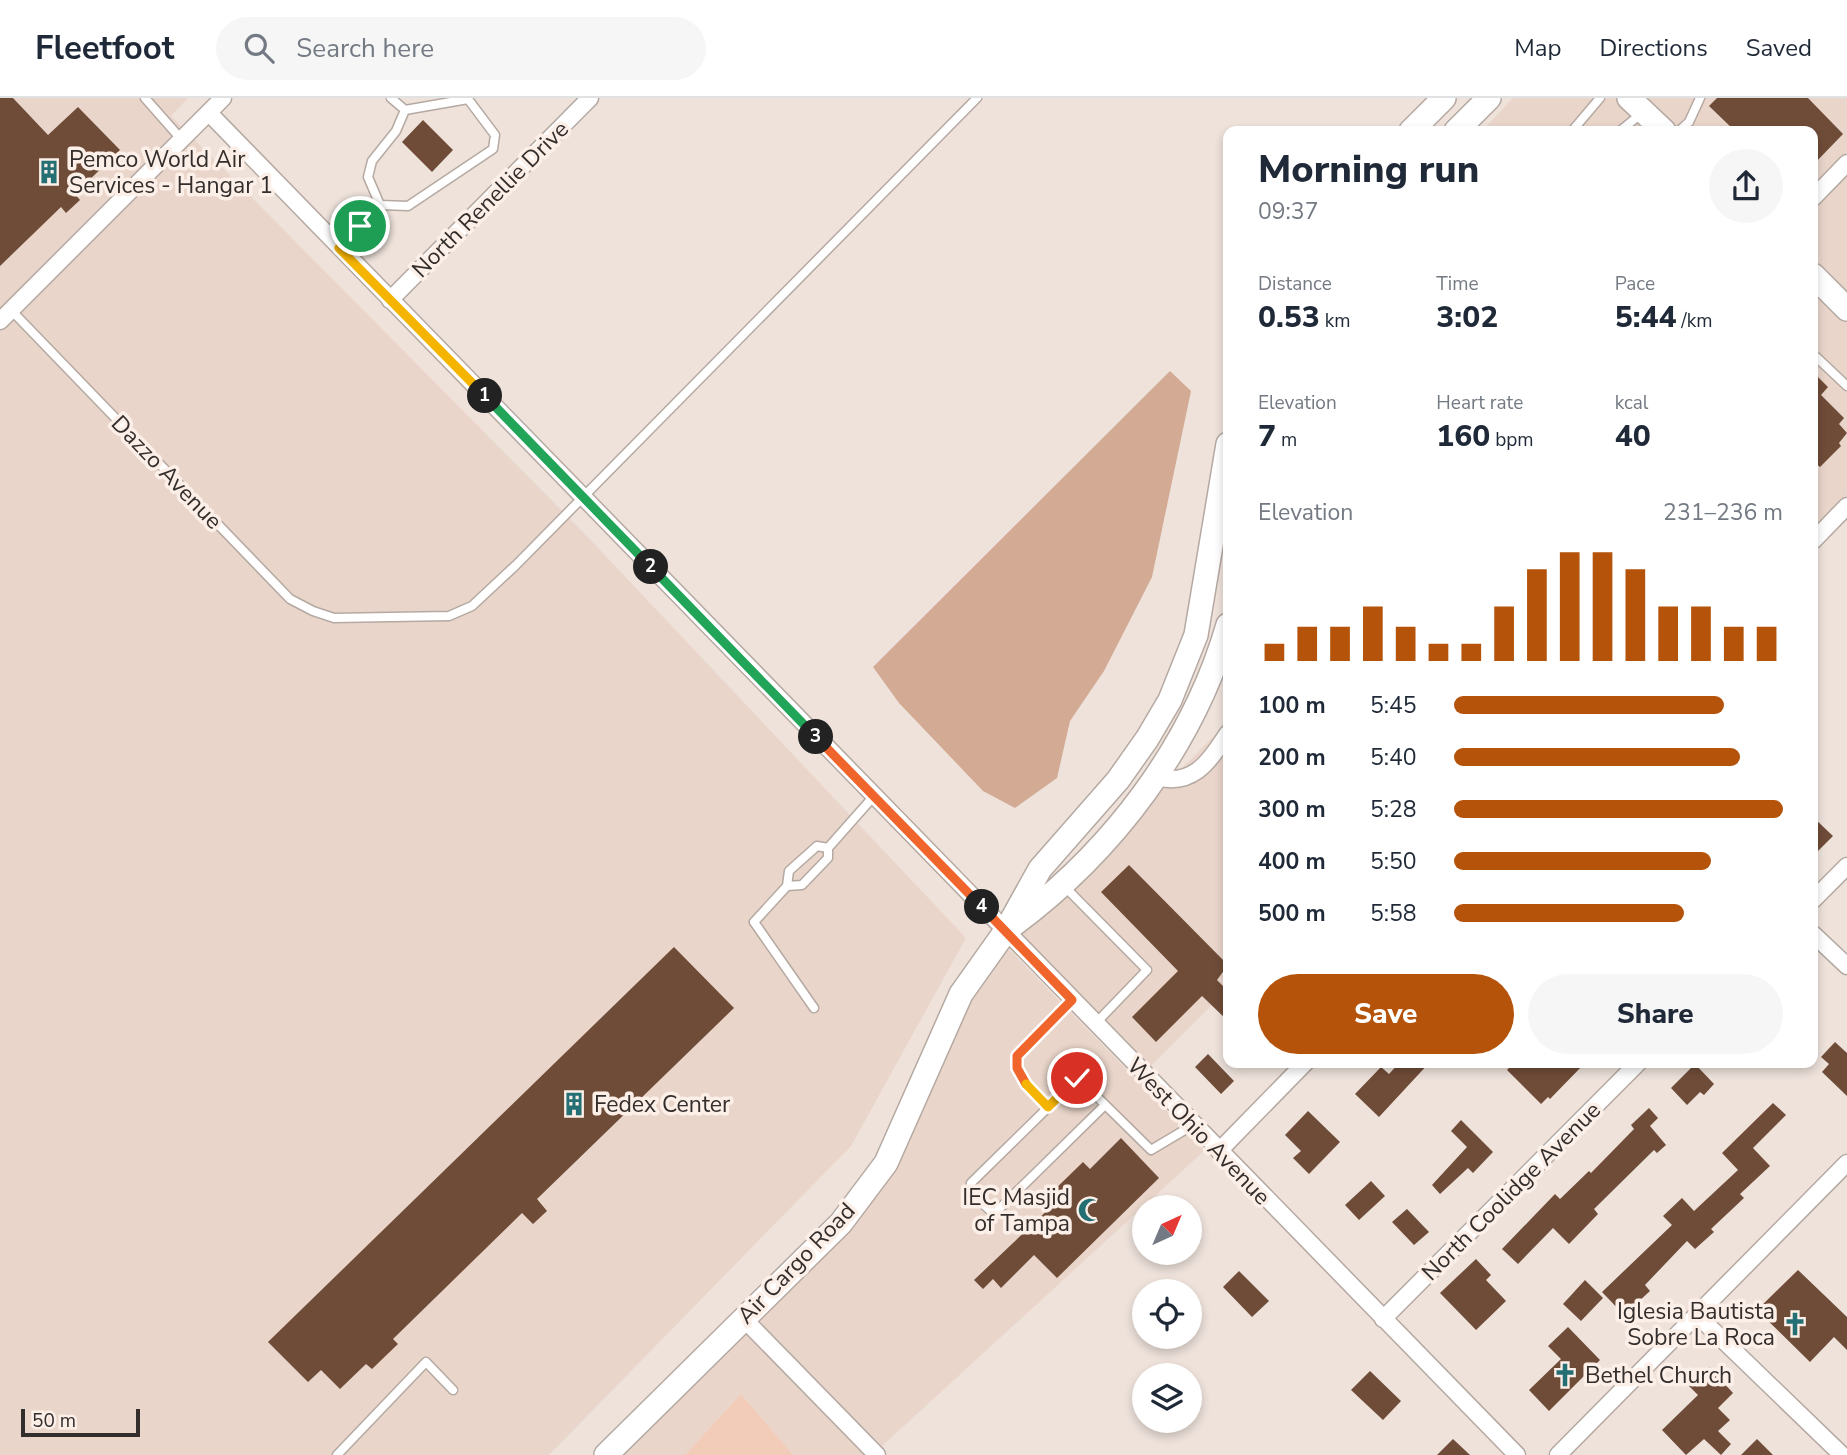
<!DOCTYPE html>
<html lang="en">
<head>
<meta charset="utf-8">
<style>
	body { margin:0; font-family:"Nunito Sans",sans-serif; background:#f6f6f7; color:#1f2937; height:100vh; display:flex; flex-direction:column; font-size:26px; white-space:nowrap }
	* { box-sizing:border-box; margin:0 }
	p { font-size:23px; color:#747a83 }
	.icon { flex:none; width:38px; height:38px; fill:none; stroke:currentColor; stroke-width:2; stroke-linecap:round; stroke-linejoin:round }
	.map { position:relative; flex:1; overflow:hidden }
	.side { position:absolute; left:1223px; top:28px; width:595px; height:942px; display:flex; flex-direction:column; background:#fff; border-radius:14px; box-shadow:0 4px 10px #0003 }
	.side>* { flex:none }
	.needle { width:46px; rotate:44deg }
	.tools { position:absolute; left:1132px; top:1097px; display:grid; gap:14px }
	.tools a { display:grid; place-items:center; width:70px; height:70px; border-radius:50%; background:#fff; box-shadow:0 4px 10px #0003; font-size:35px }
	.scale { position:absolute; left:21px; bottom:18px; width:119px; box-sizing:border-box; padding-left:7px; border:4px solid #332e2c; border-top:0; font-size:19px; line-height:24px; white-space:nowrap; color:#332e2c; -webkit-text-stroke:5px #fcefe8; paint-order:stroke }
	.pin { position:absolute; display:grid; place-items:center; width:60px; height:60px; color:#fff; margin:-30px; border:4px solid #fff; border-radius:50%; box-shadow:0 2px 7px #0007 }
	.km { position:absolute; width:35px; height:35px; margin:-18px; border-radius:50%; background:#222; color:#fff; font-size:19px; line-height:35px; text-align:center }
	.round { display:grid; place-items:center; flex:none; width:74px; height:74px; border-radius:37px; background:#f6f6f7 }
	.headline { display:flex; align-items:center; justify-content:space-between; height:119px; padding:0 35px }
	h1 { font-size:38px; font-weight:800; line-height:52px }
	.figures { display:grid; grid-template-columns:repeat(3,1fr); gap:10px; height:119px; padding:7px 35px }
	.figures div { display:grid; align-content:center }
	.figures b { font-size:30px; font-weight:800 }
	.figures small { font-size:19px; font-weight:400 }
	.figures p { font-size:19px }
	.chart { height:196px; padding:14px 35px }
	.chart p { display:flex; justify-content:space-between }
	.chart svg { width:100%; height:126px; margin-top:7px; stroke:#b45309; stroke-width:6 }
	.cta { display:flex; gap:14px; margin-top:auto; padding:14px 35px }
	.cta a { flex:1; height:80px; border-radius:42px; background:#b45309; color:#fff; font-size:28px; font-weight:800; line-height:80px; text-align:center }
	.cta a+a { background:#f6f6f7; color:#1f2937 }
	ul { padding:0 35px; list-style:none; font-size:23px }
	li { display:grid; grid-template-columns:112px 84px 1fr; align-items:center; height:52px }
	li i { height:18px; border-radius:9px; background:#b45309 }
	header { display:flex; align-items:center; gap:42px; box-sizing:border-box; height:98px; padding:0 35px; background:#fff; border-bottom:2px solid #e0e1e3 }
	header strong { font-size:33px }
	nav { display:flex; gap:38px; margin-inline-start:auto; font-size:24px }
	.search { width:490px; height:63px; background:#f6f6f7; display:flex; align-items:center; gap:18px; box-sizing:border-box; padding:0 24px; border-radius:38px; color:#747a83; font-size:26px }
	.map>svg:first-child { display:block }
	.built { fill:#e9d5ca }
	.green { fill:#f2ccb8 }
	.water { fill:#d3aa94 }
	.building { fill:#6f4c38 }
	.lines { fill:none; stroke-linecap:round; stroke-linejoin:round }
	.lane-casing { stroke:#b5a9a2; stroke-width:11 }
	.street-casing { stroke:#b5a9a2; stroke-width:19 }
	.secondary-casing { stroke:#b5a9a2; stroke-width:26 }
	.lane { stroke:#fff; stroke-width:8 }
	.street { stroke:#fff; stroke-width:16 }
	.secondary { stroke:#fff; stroke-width:23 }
	.split-1-casing { stroke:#fff; stroke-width:14 }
	.split-2-casing { stroke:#fff; stroke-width:14 }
	.split-3-casing { stroke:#fff; stroke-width:14 }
	.split-4-casing { stroke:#fff; stroke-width:14 }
	.split-5-casing { stroke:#fff; stroke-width:14 }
	.split-6-casing { stroke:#fff; stroke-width:14 }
	.split-1 { stroke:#f5b400; stroke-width:9 }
	.split-2 { stroke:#22a559; stroke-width:9 }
	.split-3 { stroke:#22a559; stroke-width:9 }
	.split-4 { stroke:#f0652b; stroke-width:9 }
	.split-5 { stroke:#f0652b; stroke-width:9 }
	.split-6 { stroke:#f5b400; stroke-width:9 }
	.labels { text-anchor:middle; stroke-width:7; stroke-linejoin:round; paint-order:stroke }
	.poi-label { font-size:23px; fill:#332e2c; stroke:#fcefe8; text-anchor:start }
	.street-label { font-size:23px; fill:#332e2c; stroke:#fcefe8 }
</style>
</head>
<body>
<header>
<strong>Fleetfoot</strong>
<div class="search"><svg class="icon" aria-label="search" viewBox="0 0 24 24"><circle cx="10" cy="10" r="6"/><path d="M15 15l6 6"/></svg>Search here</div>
<nav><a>Map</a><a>Directions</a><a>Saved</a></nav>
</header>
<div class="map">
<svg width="1847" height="1357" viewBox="0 0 1847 1357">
	<rect width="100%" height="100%" fill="#eee2db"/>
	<path class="built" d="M0,0H188L171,18L583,434L966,840L851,1048L549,1357H0Z
		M1513,0H1617L1651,33H1486L1484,31Z
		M1643,0H1847V54L1813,88V33H1677Z
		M1847,77V198L1813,164V112Z
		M1813,191L1847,224V397L1813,432Z
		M1228,624V891L1150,969L1018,834Z
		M1005,847L1205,1052L882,1348L755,1219L846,1131L968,900Z
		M742,1232L865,1357H793L741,1296L685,1357H617Z"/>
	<path class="green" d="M741,1296L793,1357H685Z"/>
	<path class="water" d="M1170,273L1191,293L1152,479L1104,573L1070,623L1057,680L1015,710L983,693L899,605L873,569Z"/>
	<path class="building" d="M0,0H13L48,37L78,9L120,52L75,96L80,102L66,115L61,109L0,168Z
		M1717,0H1808L1843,36L1813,67V33H1735L1709,8Z
		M423,22L453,52L432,74L402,44Z
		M1813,274L1828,289L1821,297L1844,320L1839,326L1847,335L1839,345L1841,348L1820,369L1813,363Z
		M1813,719L1833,738L1813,758Z
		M1129,767L1228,867L1217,882L1228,893V923L1202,898L1156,944L1132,919L1178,873L1101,794Z
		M674,849L734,910L537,1101L547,1113L533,1126L522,1115L393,1241L398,1246L372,1271L366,1266L340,1291L321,1272L308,1284L268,1244Z
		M1835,944L1847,955V998L1822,974L1829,966L1821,959Z
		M1208,956L1234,983L1221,996L1195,969Z
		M1400,964H1430L1379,1019L1355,996L1381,969L1389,976Z
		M1514,964H1586L1550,1001L1548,999L1541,1006L1507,972Z
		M1695,966L1714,986L1704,997L1700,994L1687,1007L1671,990Z
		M1773,1005L1786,1017L1753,1050L1770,1068L1740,1096L1744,1100L1711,1131L1714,1134L1695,1151L1687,1143L1645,1187L1650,1193L1624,1217L1602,1194L1672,1127L1663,1118L1682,1100L1694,1113L1738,1072L1722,1055Z
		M1649,1010L1658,1020L1650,1028L1666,1047L1657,1055L1654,1052L1594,1111L1598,1116L1569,1146L1553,1130L1518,1166L1502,1151L1555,1096L1560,1101L1589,1073L1591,1075L1634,1031L1631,1027Z
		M1308,1013L1340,1044L1309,1076L1293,1060L1301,1053L1285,1037Z
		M1461,1022L1493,1054L1473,1075L1468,1070L1440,1096L1432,1087L1467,1049L1451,1033Z
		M1121,1040L1159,1080L1057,1180L1034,1157L1001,1190L993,1181L983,1191L974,1182L1054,1106L1047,1099L1083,1064L1090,1071Z
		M1371,1083L1385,1098L1359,1122L1345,1107Z
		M1407,1111L1429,1134L1414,1147L1392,1124Z
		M1476,1161L1491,1177L1486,1182L1506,1203L1476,1232L1440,1195Z
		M1798,1172L1847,1219V1252L1834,1239L1810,1264L1757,1212Z
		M1239,1173L1269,1203L1252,1219L1223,1189Z
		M1585,1182L1603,1200L1581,1223L1563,1206Z
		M1568,1229L1600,1262L1549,1313L1529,1292L1561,1261L1548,1248Z
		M1709,1269L1733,1295L1718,1310L1730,1322L1718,1333L1731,1346L1721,1357L1704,1341L1686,1357L1662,1332L1698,1297L1689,1288Z
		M1370,1273L1401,1303L1383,1322L1351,1292Z
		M1453,1341L1470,1357H1437Z
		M1757,1341L1773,1357H1741Z"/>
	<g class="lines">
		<g class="lane-casing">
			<path id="lane" d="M145,0L182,42
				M1572,33L1600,0
				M1620,33L1642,15
				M1679,33L1689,24L1700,0
				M380,107L368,79L372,63L396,33L405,12
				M339,150L380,107L408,108L493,51L495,37L468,1L405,12L391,0
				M11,212L290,501L313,513L334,520L449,518L472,508L516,467L977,0
				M1813,256L1847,288
				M787,788L802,787L828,760V750
				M1064,788L1147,872L1095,926
				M814,910L754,824L787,788L789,773L817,748L828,750L874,698
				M1105,1007L994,1116L970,1094L971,1085L1078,980L1151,1052L1193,1027
				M1048,1009L1020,978L1017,958L1072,902
				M337,1357L426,1264L453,1292"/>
		</g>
		<g class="street-casing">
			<path id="street" d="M209,15L1517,1357
				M1813,100L1847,65
				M390,202L590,0
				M0,223L223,0
				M1813,443L1847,408
				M1156,679C1194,689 1209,663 1228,635
				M1813,802L1847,768
				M1813,836L1847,868
				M1219,1053L1306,964
				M1697,1217L1842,1357
				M743,1220L877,1357
				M1383,1221L1639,964
				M1558,1357L1847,1065"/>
		</g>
		<g class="secondary-casing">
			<path id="secondary" d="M1629,0L1664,33
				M1411,33L1444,0
				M1456,33L1489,0
				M1813,177L1847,211
				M1013,827C1113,753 1193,647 1228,527
				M606,1357L841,1125L886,1065L961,896L1005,834L1040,771L1118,682L1147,641L1170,602L1196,537L1228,346"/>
		</g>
		<use href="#lane" class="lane"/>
		<use href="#street" class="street"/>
		<use href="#secondary" class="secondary"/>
	</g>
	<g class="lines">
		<g class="split-1-casing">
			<path id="split-1" d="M360,128L339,150L485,298"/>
		</g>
		<g class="split-2-casing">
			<path id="split-2" d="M485,298L651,469"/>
		</g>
		<g class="split-3-casing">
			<path id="split-3" d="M651,469L816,639"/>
		</g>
		<g class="split-4-casing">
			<path id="split-4" d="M816,639L982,809"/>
		</g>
		<g class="split-5-casing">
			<path id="split-5" d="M982,809L1072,902L1017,958V970L1026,986"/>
		</g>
		<g class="split-6-casing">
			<path id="split-6" d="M1026,986L1048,1009L1077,980"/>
		</g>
		<use href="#split-1" class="split-1"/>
		<use href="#split-2" class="split-2"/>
		<use href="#split-3" class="split-3"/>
		<use href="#split-4" class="split-4"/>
		<use href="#split-5" class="split-5"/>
		<use href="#split-6" class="split-6"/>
	</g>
	<defs>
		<g id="building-bare" transform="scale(1.89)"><path d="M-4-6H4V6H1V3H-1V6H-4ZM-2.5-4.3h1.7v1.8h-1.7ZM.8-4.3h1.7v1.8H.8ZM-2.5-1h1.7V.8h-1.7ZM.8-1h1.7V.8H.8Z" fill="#246f73" stroke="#fcefe8" stroke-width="2.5" paint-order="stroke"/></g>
		<g id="mosque-bare" transform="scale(1.89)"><path d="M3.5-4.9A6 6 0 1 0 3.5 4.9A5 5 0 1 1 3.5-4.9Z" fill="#246f73" stroke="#fcefe8" stroke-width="2.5" paint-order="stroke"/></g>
		<g id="church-bare" transform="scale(1.89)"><path d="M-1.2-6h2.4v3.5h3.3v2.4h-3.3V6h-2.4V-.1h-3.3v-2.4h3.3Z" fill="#246f73" stroke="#fcefe8" stroke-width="2.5" paint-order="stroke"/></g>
	</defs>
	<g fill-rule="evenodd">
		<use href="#building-bare" x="49" y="74"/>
		<use href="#building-bare" x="574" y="1006"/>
		<use href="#mosque-bare" x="1090" y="1112"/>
		<use href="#church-bare" x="1795" y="1226"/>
		<use href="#church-bare" x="1565" y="1277"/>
	</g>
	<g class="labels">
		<g class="poi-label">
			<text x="69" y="69">Pemco World Air<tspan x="69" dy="26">Services - Hangar 1</tspan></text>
			<text x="594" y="1014">Fedex Center</text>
			<text x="1070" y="1107" text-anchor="end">IEC Masjid<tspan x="1070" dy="26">of Tampa</tspan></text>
			<text x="1775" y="1221" text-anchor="end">Iglesia Bautista<tspan x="1775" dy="26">Sobre La Roca</tspan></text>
			<text x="1585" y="1285">Bethel Church</text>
		</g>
		<g class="street-label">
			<text transform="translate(490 101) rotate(-45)" y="8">North Renellie Drive</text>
			<text transform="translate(167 374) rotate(46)" y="8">Dazzo Avenue</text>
			<text transform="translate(1199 1033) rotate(46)" y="8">West Ohio Avenue</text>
			<text transform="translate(1511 1093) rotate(-45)" y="8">North Coolidge Avenue</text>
			<text transform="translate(796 1165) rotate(-46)" y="8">Air Cargo Road</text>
		</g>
	</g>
</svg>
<div class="tools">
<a><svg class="needle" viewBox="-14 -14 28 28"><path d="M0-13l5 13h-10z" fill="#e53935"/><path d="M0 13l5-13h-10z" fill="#747a83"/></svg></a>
<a><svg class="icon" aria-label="locate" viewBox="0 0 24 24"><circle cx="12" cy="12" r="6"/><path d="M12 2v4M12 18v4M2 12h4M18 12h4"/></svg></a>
<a><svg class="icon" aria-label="layers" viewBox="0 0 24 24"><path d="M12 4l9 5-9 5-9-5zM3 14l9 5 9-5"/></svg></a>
</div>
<div class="scale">50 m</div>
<div class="pin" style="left:360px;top:128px;background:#1e9e55"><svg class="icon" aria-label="arrive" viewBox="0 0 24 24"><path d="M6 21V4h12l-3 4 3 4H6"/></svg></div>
<div class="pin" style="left:1077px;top:980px;background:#d93025"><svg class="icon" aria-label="check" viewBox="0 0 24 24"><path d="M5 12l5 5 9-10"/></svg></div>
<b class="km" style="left:485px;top:298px">1</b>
<b class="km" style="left:651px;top:469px">2</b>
<b class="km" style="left:816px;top:639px">3</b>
<b class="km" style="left:982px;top:809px">4</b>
<section class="side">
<div class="headline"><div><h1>Morning run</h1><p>09:37</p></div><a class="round"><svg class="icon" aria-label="share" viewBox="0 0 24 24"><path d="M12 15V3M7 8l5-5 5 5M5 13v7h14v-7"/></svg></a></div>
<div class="figures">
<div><p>Distance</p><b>0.53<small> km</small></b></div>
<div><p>Time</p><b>3:02</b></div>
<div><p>Pace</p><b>5:44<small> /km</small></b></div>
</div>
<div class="figures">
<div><p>Elevation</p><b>7<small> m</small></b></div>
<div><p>Heart rate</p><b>160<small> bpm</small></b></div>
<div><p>kcal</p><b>40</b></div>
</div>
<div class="chart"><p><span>Elevation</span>231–236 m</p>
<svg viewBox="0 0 160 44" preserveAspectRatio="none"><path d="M5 44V38M15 44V32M25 44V32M35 44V25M45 44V32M55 44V38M65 44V38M75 44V25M85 44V12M95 44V6M105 44V6M115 44V12M125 44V25M135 44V25M145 44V32M155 44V32"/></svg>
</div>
<ul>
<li><b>100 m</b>5:45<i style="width:82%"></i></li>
<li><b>200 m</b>5:40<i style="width:87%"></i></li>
<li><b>300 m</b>5:28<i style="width:100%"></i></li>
<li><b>400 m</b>5:50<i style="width:78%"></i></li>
<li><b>500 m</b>5:58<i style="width:70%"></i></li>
</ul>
<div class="cta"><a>Save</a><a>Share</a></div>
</section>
</div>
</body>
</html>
